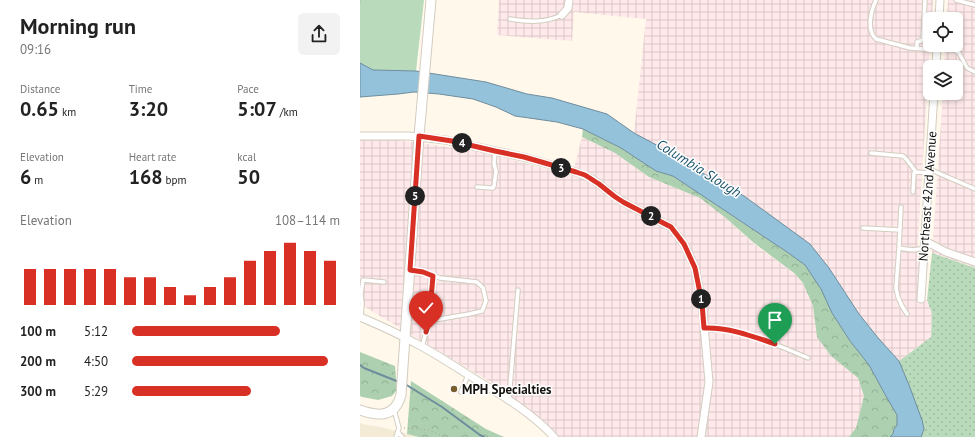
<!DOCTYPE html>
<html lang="en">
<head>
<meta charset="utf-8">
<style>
	body { margin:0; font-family:"PT Sans",sans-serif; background:#f2f2f2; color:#222; height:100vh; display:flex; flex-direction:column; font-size:15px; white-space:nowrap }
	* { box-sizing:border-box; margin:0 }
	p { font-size:13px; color:#767676 }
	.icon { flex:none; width:22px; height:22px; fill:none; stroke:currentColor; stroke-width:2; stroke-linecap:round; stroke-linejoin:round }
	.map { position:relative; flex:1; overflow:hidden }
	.drawer { display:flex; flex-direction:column; background:#fff; width:360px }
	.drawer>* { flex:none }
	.controls { position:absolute; left:563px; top:12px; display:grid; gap:8px }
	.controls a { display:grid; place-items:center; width:40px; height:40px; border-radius:6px; background:#fff; box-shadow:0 2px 6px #0003; font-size:20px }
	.pin { position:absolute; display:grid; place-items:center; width:34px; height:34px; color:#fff; margin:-41px -17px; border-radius:50% 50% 50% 0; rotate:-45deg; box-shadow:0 0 4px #0007 }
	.pin .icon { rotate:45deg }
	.km { position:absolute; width:20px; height:20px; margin:-10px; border-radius:50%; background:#222; color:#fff; font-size:11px; line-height:20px; text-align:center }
	.round { display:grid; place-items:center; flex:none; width:42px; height:42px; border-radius:6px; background:#f2f2f2 }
	.headline { display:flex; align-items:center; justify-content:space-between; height:68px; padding:0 20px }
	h1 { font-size:22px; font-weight:800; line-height:30px }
	.stats { display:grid; grid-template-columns:repeat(3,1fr); gap:6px; height:68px; padding:4px 20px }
	.stats div { display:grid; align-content:center }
	.stats b { font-size:20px; font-weight:800 }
	.stats small { font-size:11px; font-weight:400 }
	.stats p { font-size:11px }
	.chart { height:112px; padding:8px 20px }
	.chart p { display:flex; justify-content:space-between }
	.chart svg { width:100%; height:72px; margin-top:4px; stroke:#d93025; stroke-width:6 }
	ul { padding:0 20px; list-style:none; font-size:13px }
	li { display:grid; grid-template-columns:64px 48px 1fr; align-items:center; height:30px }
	li i { height:10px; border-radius:5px; background:#d93025 }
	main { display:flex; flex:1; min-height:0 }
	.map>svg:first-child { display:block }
	.built { fill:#f4ebd7 }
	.industrial { fill:url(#industrial-grid) }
	.grass { fill:url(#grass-dots) }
	.forest { fill:url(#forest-crowns) }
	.park { fill:#b9dbbc }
	.water { fill:#95c2db; stroke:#6e8d9d }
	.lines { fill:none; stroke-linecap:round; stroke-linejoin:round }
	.stream { stroke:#6e8d9d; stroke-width:2 }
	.service-casing { stroke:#d3cdc1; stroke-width:5.5 }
	.minor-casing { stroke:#d3cdc1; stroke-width:9 }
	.tertiary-casing { stroke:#d3cdc1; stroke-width:11 }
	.path { stroke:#a9a39a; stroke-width:1; stroke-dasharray:1 3; stroke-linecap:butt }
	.service { stroke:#fff; stroke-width:3.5 }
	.minor { stroke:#fff; stroke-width:7 }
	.tertiary { stroke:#fff; stroke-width:9 }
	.route-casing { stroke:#fff; stroke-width:8 }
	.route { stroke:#d93025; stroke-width:5 }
	.poi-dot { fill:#795e30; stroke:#fff; stroke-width:1.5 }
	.labels { text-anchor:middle; stroke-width:3; stroke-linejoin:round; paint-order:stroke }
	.street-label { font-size:13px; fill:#13110d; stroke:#fff }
	.poi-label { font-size:13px; font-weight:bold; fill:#13110d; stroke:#fff; text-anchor:start }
	.water-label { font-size:14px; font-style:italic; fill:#1b536c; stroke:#fff }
</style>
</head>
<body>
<main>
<section class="drawer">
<div class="headline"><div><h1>Morning run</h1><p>09:16</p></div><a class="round"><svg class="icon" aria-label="share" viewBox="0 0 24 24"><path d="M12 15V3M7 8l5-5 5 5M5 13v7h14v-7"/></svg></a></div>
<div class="stats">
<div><p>Distance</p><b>0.65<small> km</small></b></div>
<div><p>Time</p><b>3:20</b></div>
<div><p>Pace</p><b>5:07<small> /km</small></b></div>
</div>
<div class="stats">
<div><p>Elevation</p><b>6<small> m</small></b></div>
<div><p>Heart rate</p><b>168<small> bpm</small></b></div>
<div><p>kcal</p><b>50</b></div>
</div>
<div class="chart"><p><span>Elevation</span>108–114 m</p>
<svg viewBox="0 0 160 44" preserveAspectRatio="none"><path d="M5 44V22M15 44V22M25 44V22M35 44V22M45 44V22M55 44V27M65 44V27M75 44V33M85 44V38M95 44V33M105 44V27M115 44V17M125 44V11M135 44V6M145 44V11M155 44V17"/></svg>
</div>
<ul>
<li><b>100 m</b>5:12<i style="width:71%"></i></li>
<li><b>200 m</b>4:50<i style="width:94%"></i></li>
<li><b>300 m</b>5:29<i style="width:57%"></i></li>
</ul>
</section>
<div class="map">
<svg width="615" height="437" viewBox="0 0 615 437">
	<defs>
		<pattern id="industrial-grid" width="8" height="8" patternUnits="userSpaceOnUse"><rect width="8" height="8" fill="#ffe9ea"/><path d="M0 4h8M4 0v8" fill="none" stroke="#dac7c8"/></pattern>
		<pattern id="grass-dots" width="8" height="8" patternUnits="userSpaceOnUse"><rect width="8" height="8" fill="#b9dbbc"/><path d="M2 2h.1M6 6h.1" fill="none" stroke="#9ebba0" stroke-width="1.8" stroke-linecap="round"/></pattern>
		<pattern id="forest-crowns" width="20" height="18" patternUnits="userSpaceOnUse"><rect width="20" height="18" fill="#add1b0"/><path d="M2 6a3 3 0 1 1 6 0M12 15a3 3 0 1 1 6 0" fill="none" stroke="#94b296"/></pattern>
	</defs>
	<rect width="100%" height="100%" fill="#fff8eb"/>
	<path class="built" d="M0,423L7,425L21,427L59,437H0Z"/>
	<path class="industrial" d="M139,0H573L572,19H570V45L557,256L564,257L561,300H567L572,313L571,337L539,361L519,339L499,314L469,268L450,244L306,150L274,133L286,19L214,12L212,41L137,35Z
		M588,0H615V268L572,253L583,93H596V67H584L586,45H596V19H587Z
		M222,137L255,153L289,177L340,198L367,219L394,244L434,273L443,283L453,306L458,337L471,356L498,378L504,396L496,429L489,437H198L177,416L142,389L0,304V140H39L128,153L212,176Z"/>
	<path class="grass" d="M572,253L615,268V437H561L564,429L549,385L539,361L571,337L572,313L567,300Z"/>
	<path class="forest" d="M223,129L261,148L296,171L313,176L427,252L445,265L461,289L472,313L490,341L509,365L527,398L537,415V425L534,429L533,434L530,437H489L496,428L504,396L498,378L471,356L457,337L453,306L443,283L434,273L394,243L367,219L340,198L289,177L255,153L222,137Z
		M0,352L35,366L37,390L32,396L18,400L2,397L0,396Z
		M51,381L126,429L144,437H59L47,434Z"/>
	<path class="park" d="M0,0H64L56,71L0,70Z"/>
	<path class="water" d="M0,63L13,70L56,71L126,82L167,94L192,98L247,114L274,133L306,150L328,165L384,196L450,244L469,268L499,314L519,339L539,361L549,385L562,420L564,429L561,437H530L533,434L534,429L537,425V415L527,398L509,365L490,341L472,313L461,289L445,265L427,252L313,176L296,171L261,148L223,129L197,122L155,116L136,107L113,99L79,94L54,92L38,94L0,97Z"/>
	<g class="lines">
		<path class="stream" d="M0,365L4,368L39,382
			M45,384L82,407L120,435L124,437"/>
		<g class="service-casing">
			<path id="service" d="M516,0C511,11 506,30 516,39L550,48L577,50
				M596,0L615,5
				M150,19C169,22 184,23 202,15
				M577,47L595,50L599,53L607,68L615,72
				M557,48V42L563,40L565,0
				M511,153L543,156L547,160L556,172
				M569,169L615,189
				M117,187L133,188L134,186L136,171L134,164L135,151
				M553,192L554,173L556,172L569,173
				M541,207L539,248C547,249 557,252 563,247
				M503,228L540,230
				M539,248L536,288L538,297L542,306L547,314
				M50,270L63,272L80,278L117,282L123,288L126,301L122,311L109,314L69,321
				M1,318L2,304L1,294L3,280L24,282
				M344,328C354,328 362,330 372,331C398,337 423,347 448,358
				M62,347L69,321L73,276
				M101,392L108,375
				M149,399L158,290
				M34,410L39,428L36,437
				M38,432L42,437"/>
		</g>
		<g class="minor-casing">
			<path id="minor" d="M202,15L208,8L209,0
				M579,19L580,0
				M576,67L577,45
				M0,136H49L85,140L163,157L216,172L232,179L263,202L311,227L324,244L335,267L342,303L349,382L341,437
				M565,241L586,252L615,262
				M561,299L574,93
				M0,317C19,325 37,333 55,343C77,354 97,368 118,381C145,397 173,414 194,437"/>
		</g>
		<g class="tertiary-casing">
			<path id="tertiary" d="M0,410C19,417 35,417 41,395L59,136L71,0"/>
		</g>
		<path class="path" d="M0,2L1,0
			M44,428L69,430L84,437"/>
		<use href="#service" class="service"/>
		<use href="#minor" class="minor"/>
		<use href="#tertiary" class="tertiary"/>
	</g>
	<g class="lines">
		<g class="route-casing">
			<path id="route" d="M66,332L69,321L73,276L63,272L50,270L59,136L92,141L135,151L164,157L216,172L225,175L239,184L254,196L263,202L311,227L324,244L335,268L342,303L344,328C368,327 392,336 415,344"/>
		</g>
		<use href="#route" class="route"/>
	</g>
	<circle class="poi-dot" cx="94" cy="389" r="4"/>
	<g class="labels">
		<g class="street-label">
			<text transform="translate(567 196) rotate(-86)" y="5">Northeast 42nd Avenue</text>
		</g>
		<g class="poi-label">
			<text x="102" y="394">MPH Specialties</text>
		</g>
		<g class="water-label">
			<text transform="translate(339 168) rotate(32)" y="5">Columbia Slough</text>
		</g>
	</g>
</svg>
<div class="controls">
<a><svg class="icon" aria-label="locate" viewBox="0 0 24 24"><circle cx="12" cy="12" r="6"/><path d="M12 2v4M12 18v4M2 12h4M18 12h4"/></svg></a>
<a><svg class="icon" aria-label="layers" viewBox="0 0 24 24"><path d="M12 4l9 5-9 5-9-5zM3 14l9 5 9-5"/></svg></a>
</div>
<div class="pin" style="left:415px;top:344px;background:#1e9e55"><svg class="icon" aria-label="arrive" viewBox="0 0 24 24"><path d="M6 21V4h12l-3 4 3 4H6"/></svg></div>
<div class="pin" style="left:66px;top:332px;background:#d93025"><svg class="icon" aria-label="check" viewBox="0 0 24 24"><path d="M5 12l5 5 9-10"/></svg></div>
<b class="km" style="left:341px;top:299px">1</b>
<b class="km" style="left:291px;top:216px">2</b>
<b class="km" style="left:201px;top:168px">3</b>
<b class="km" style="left:102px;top:143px">4</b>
<b class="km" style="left:55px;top:196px">5</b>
</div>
</main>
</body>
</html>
